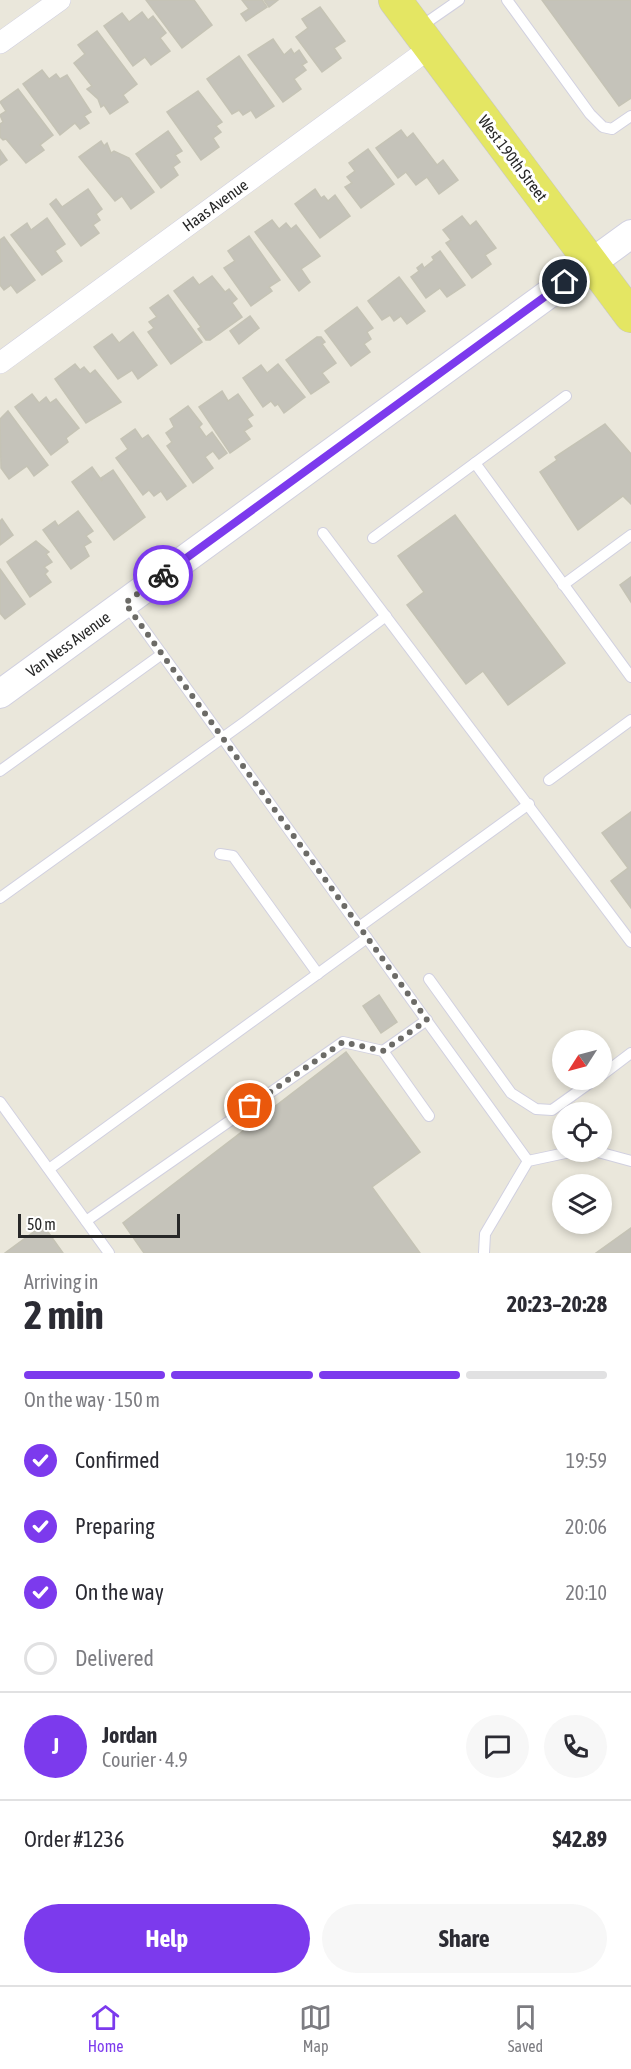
<!DOCTYPE html>
<meta charset="utf-8">
<style>
body{margin:0;font-family:"Asap Condensed",sans-serif;background:#f7f7f7;color:#2b2b33;height:100vh;display:flex;flex-direction:column;font-size:22px;white-space:nowrap}
*{box-sizing:border-box;margin:0}
p{font-size:20px;color:#7c7c81}
.icon{flex:none;width:33px;height:33px;fill:none;stroke:currentColor;stroke-width:2;stroke-linecap:round;stroke-linejoin:round}
.map{position:relative;height:1253px;overflow:hidden}
.details{display:flex;flex-direction:column;background:#fff;flex:1}
.details>*{flex:none}
.needle{width:39px;rotate:234deg}
.buttons{position:absolute;left:552px;top:1030px;display:grid;gap:12px}
.buttons a{display:grid;place-items:center;width:60px;height:60px;border-radius:50%;background:#fff;box-shadow:0 3px 9px #0003;font-size:30px}
.scale{position:absolute;left:18px;bottom:15px;width:162px;box-sizing:border-box;padding-left:6px;border:3px solid #282828;border-top:0;font-size:16px;line-height:21px;white-space:nowrap;color:#282828;-webkit-text-stroke:4px #fff;paint-order:stroke}
.pin{position:absolute;display:grid;place-items:center;width:51px;height:51px;color:#fff;margin:-26px;border:3px solid #fff;border-radius:50%;box-shadow:0 2px 6px #0007}
.courier{position:absolute;display:grid;place-items:center;width:60px;height:60px;margin:-30px;border:4px solid #7c3aed;border-radius:50%;background:#fff;color:#222;box-shadow:0 2px 8px #0007}
.head em{font-style:normal;font-weight:700}
.head div{display:flex;flex-direction:column-reverse}
.head{display:flex;align-items:center;justify-content:space-between;height:102px;padding:0 24px}
h1{font-size:39px;font-weight:700;line-height:45px}
.bar{display:grid;grid-template-columns:repeat(4,1fr);gap:9px 6px;align-content:center;height:72px;padding:0 24px}
.bar i{height:8px;border-radius:4px;background:#e1e1e2}
.bar .selected{background:#7c3aed}
.bar p{grid-column:span 4}
.line{display:flex;align-items:center;gap:15px;padding:0 24px;border-top:2px solid #e1e1e2}
.line div{flex:1}
.round{display:grid;place-items:center;flex:none;width:63px;height:63px;border-radius:32px;background:#f7f7f7}
ol{padding:0 24px;list-style:none}
li{display:flex;align-items:center;gap:18px;height:66px}
li p{margin-inline-start:auto}
li .icon{padding:6px;border-radius:50%;background:#7c3aed;color:#fff;stroke-width:4}
li:last-child{color:#7c7c81}
li i{width:33px;height:33px;border:3px solid #e1e1e2;border-radius:50%}
.cta{display:flex;gap:12px;margin-top:auto;padding:12px 24px}
.cta a{flex:1;height:69px;border-radius:36px;background:#7c3aed;color:#fff;font-size:24px;font-weight:700;line-height:69px;text-align:center}
.cta a+a{background:#f7f7f7;color:#2b2b33}
.tab-bar{display:flex;justify-content:space-around;align-items:center;height:84px;border-top:2px solid #e1e1e2;background:#fff;font-size:16px;color:#7c7c81}
.tab-bar a{display:grid;justify-items:center;gap:3px}
.tab-bar .selected{color:#7c3aed}
.map>svg:first-child{display:block}
.building{fill:#c5c3ba;stroke:#c5c3b5;stroke-width:1.5}
.lines{fill:none;stroke-linecap:round;stroke-linejoin:round}
.service-casing{stroke:#d1d0e0;stroke-width:12}
.minor-casing{stroke:#d1d0e0;stroke-width:22}
.secondary-casing{stroke:#d1d0e0;stroke-width:30}
.primary-casing{stroke:#c7c7c7;stroke-width:34}
.service{stroke:#fff;stroke-width:10}
.minor{stroke:#fff;stroke-width:21}
.secondary{stroke:#fff;stroke-width:28}
.primary{stroke:#e4e663;stroke-width:33}
.done{stroke:#6c6b67;stroke-width:6;stroke-dasharray:0 10.8}
.route{stroke:#7c3aed;stroke-width:8}
.labels{text-anchor:middle;dominant-baseline:central;stroke-width:6;stroke-linejoin:round;paint-order:stroke}
.street-label{font-size:16px;fill:#282828;stroke:#fff}
</style>
<div class="map">
<svg width="631" height="1253" viewBox="0 0 631 1253">
<rect width="100%" height="100%" fill="#eae7db"/>
<!-- building -->
<g class="building">
<polygon points="146,0 194,0 212,25 182,48"/>
<polygon points="242,0 262,0 267,7 246,21 241,14 249,9"/>
<polygon points="264,0 278,0 269,7"/>
<polygon points="542,0 631,0 631,98 619,106"/>
<polygon points="320,7 345,41 334,48 341,58 322,72 296,37 308,28 302,19"/>
<polygon points="142,12 148,20 153,16 166,33 160,38 170,51 151,65 145,57 133,66 104,26 122,13 129,22"/>
<polygon points="97,31 137,84 123,95 128,102 110,114 104,105 101,107 98,99 87,89 92,86 74,63 85,54 78,45"/>
<polygon points="273,39 284,55 291,49 294,54 299,50 307,62 302,65 306,70 294,79 301,89 283,102 248,55"/>
<polygon points="239,56 274,106 256,118 251,110 243,115 239,110 232,114 207,79"/>
<polygon points="42,70 49,79 56,74 60,79 67,75 91,112 84,116 89,123 80,129 75,123 60,135 23,84"/>
<polygon points="18,89 53,135 40,145 44,150 26,163 6,139 3,140 0,137 0,124 3,122 0,115 6,111 0,102"/>
<polygon points="198,91 222,122 216,126 221,132 213,138 219,147 201,160 167,112"/>
<polygon points="401,130 407,138 413,133 437,165 443,160 458,180 439,194 427,177 416,185 406,172 398,178 376,148"/>
<polygon points="168,131 182,151 175,155 180,162 173,167 178,175 161,188 136,154"/>
<polygon points="101,141 104,146 107,143 111,153 114,151 129,158 154,192 131,209 122,196 115,201 79,157"/>
<polygon points="368,149 394,184 361,208 345,187 352,183 347,177 355,171 349,163"/>
<polygon points="0,150 7,160 0,165"/>
<polygon points="88,189 102,209 96,214 100,220 93,225 99,233 81,246 50,204 56,199 62,207"/>
<polygon points="315,189 321,198 324,196 328,201 335,195 350,216 320,238 295,204"/>
<polygon points="462,216 470,226 476,221 496,248 485,255 491,264 472,278 446,243 451,240 443,230"/>
<polygon points="47,218 65,244 55,251 62,261 42,275 11,235 27,223 31,230"/>
<polygon points="272,220 279,229 286,223 291,229 296,225 320,256 301,269 310,282 299,291 255,232"/>
<polygon points="249,236 280,280 269,287 272,291 251,306 224,268 235,261 228,251"/>
<polygon points="4,237 35,280 17,293 11,285 4,290 0,285 0,240"/>
<polygon points="440,251 465,285 447,297 440,288 426,298 411,277 419,271 417,268 422,264 424,268 434,260 432,257"/>
<polygon points="212,276 225,292 229,289 237,299 232,303 242,317 210,340 206,340 198,329 201,327 174,291 193,277 199,285"/>
<polygon points="399,277 425,311 407,324 401,316 394,321 390,315 382,320 368,301"/>
<polygon points="168,295 202,342 171,364 148,332 154,328 149,322 157,317 150,308"/>
<polygon points="357,307 373,328 367,332 371,339 364,344 370,352 351,366 325,331"/>
<polygon points="250,316 259,328 239,344 230,331"/>
<polygon points="133,332 157,365 138,379 132,370 118,379 94,347 112,334 119,343"/>
<polygon points="317,337 321,337 325,342 322,344 336,363 322,373 329,382 311,394 286,360"/>
<polygon points="75,364 80,370 84,367 90,374 95,370 121,402 86,423 55,379"/>
<polygon points="278,364 305,397 284,413 278,404 275,406 271,401 263,407 243,378 261,365 267,373"/>
<polygon points="222,391 228,401 238,394 253,415 247,419 252,426 244,431 250,439 230,453 199,407"/>
<polygon points="32,394 39,403 46,397 50,403 56,399 79,428 66,438 68,442 51,455 15,407"/>
<polygon points="188,406 202,424 199,427 206,437 212,432 227,453 219,459 213,451 205,457 213,468 193,483 167,446 172,442 166,433 174,427 170,419"/>
<polygon points="8,411 48,465 34,476 27,466 9,479 1,468 0,419"/>
<polygon points="605,424 631,454 631,504 623,496 578,530 540,472 557,460 555,457"/>
<polygon points="135,429 142,439 148,435 186,486 167,500 161,491 154,496 149,490 143,495 116,458 128,449 121,439"/>
<polygon points="92,467 102,481 101,478 113,470 145,517 114,540 72,482"/>
<polygon points="78,511 93,531 86,536 91,542 84,546 89,556 71,569 43,530 55,521 58,526"/>
<polygon points="455,515 565,663 508,705 483,671 466,684 407,605 424,592 398,556"/>
<polygon points="2,519 13,535 0,545 0,521"/>
<polygon points="36,541 49,552 46,554 52,562 44,567 48,571 45,574 51,582 30,597 7,562"/>
<polygon points="0,569 25,604 5,619 0,613"/>
<polygon points="631,577 631,602 620,585"/>
<polygon points="631,812 631,908 611,881 628,868 602,833"/>
<polygon points="379,995 397,1022 381,1033 363,1006"/>
<polygon points="346,1052 420,1152 372,1187 420,1253 144,1253 123,1223"/>
<polygon points="43,1225 63,1253 5,1253"/>
<polygon points="631,1228 631,1253 596,1253"/>
</g>
<g class="lines">
<defs>
<g id="service">
<polyline points="507,0 590,114 603,127 612,129 631,116"/>
<polyline points="420,27 459,0"/>
<polyline points="475,463 566,396"/>
<polyline points="323,533 631,942"/>
<polyline points="373,538 475,463 631,677"/>
<polyline points="563,585 631,535"/>
<polyline points="125,603 528,1161"/>
<polyline points="0,771 162,654"/>
<polyline points="549,780 631,720"/>
<polyline points="220,854 233,856 318,974"/>
<polyline points="0,898 246,721 386,616"/>
<polyline points="359,927 529,804"/>
<polyline points="429,979 511,1093 536,1109 552,1110 594,1080"/>
<polyline points="427,1020 383,1051 429,1116"/>
<polyline points="602,1075 631,1053"/>
<polyline points="0,1102 109,1253"/>
<polyline points="598,1152 631,1161"/>
<polyline points="49,1169 367,938"/>
<polyline points="86,1221 343,1042 383,1051"/>
<polyline points="484,1253 485,1234 528,1161 570,1152"/>
</g>
<g id="minor">
<polyline points="0,43 60,0"/>
<polyline points="0,363 430,48"/>
</g>
<polyline id="secondary" points="0,694 631,234"/>
<polyline id="primary" points="395,0 631,316"/>
</defs>
<!-- service casing -->
<use href="#service" class="service-casing"/>
<!-- minor casing -->
<use href="#minor" class="minor-casing"/>
<!-- secondary casing -->
<use href="#secondary" class="secondary-casing"/>
<!-- primary casing -->
<use href="#primary" class="primary-casing"/>
<!-- service -->
<use href="#service" class="service"/>
<!-- minor -->
<use href="#minor" class="minor"/>
<!-- secondary -->
<use href="#secondary" class="secondary"/>
<!-- primary -->
<use href="#primary" class="primary"/>
</g>
<g class="lines">
<!-- done -->
<polyline class="done" points="163,575 125,603 427,1020 383,1051 343,1042 250,1106"/>
<!-- route -->
<polyline class="route" points="163,575 565,282"/>
</g>
<g class="labels">
<!-- street labels -->
<g class="street-label">
<text transform="translate(513 158) rotate(53)">West 190th Street</text>
<text transform="translate(215 205) rotate(-36)">Haas Avenue</text>
<text transform="translate(68 644) rotate(-36)">Van Ness Avenue</text>
</g>
</g>
</svg>
<div class="buttons">
<a><svg class="needle" viewBox="-14 -14 28 28"><path d="M0-13l5 13h-10z" fill="#e53935"/><path d="M0 13l5-13h-10z" fill="#7c7c81"/></svg></a>
<a><svg class="icon" aria-label="locate" viewBox="0 0 24 24"><circle cx="12" cy="12" r="6"/><path d="M12 2v4M12 18v4M2 12h4M18 12h4"/></svg></a>
<a><svg class="icon" aria-label="layers" viewBox="0 0 24 24"><path d="M12 4l9 5-9 5-9-5zM3 14l9 5 9-5"/></svg></a>
</div>
<div class="scale">50 m</div>
<div class="pin" style="left:250px;top:1106px;background:#ea580c"><svg class="icon" aria-label="bag" viewBox="0 0 24 24"><path d="M5 8h14l-1 12H6zM9 8a3 3 0 0 1 6 0"/></svg></div>
<div class="pin" style="left:565px;top:282px;background:#1f2937"><svg class="icon" aria-label="home" viewBox="0 0 24 24"><path d="M3 11l9-7 9 7M6 9v11h12V9"/></svg></div>
<div class="courier" style="left:163px;top:575px"><svg class="icon" aria-label="bike" viewBox="0 0 24 24"><circle cx="6" cy="16" r="4"/><circle cx="18" cy="16" r="4"/><path d="M6 16l4-8h5l3 8M10 8l3 8H6M13 5h3"/></svg></div>
</div>
<section class="details">
<div class="head"><div><h1>2 min</h1><p>Arriving in</p></div><em>20:23–20:28</em></div>
<div class="bar"><i class="selected"></i><i class="selected"></i><i class="selected"></i><i></i><p>On the way · 150 m</p></div>
<ol>
<li><svg class="icon" aria-label="check" viewBox="0 0 24 24"><path d="M5 12l5 5 9-10"/></svg>Confirmed<p>19:59</p></li>
<li><svg class="icon" aria-label="check" viewBox="0 0 24 24"><path d="M5 12l5 5 9-10"/></svg>Preparing<p>20:06</p></li>
<li><svg class="icon" aria-label="check" viewBox="0 0 24 24"><path d="M5 12l5 5 9-10"/></svg>On the way<p>20:10</p></li>
<li><i></i>Delivered</li>
</ol>
<div class="line" style="height:108px"><b class="round" style="background:#7c3aed;color:#fff">J</b><div><b>Jordan</b><p>Courier · 4.9</p></div><a class="round"><svg class="icon" aria-label="chat" viewBox="0 0 24 24"><path d="M4 5h16v11H9l-5 4z"/></svg></a><a class="round"><svg class="icon" aria-label="phone" viewBox="0 0 24 24"><path d="M5 4h4l2 5-3 2q2 4 5 5l2-3 5 2v4C11 20 4 13 5 4z"/></svg></a></div>
<div class="line" style="height:78px"><div>Order #1236</div><b>$42.89</b></div>
<div class="cta"><a>Help</a><a>Share</a></div>
</section>
<nav class="tab-bar">
<a class="selected"><svg class="icon" aria-label="home" viewBox="0 0 24 24"><path d="M3 11l9-7 9 7M6 9v11h12V9"/></svg>Home</a>
<a><svg class="icon" aria-label="map" viewBox="0 0 24 24"><path d="M3 6l6-2 6 2 6-2v14l-6 2-6-2-6 2zM9 4v14M15 6v14"/></svg>Map</a>
<a><svg class="icon" aria-label="saved" viewBox="0 0 24 24"><path d="M7 4h10v16l-5-4-5 4z"/></svg>Saved</a>
</nav>
